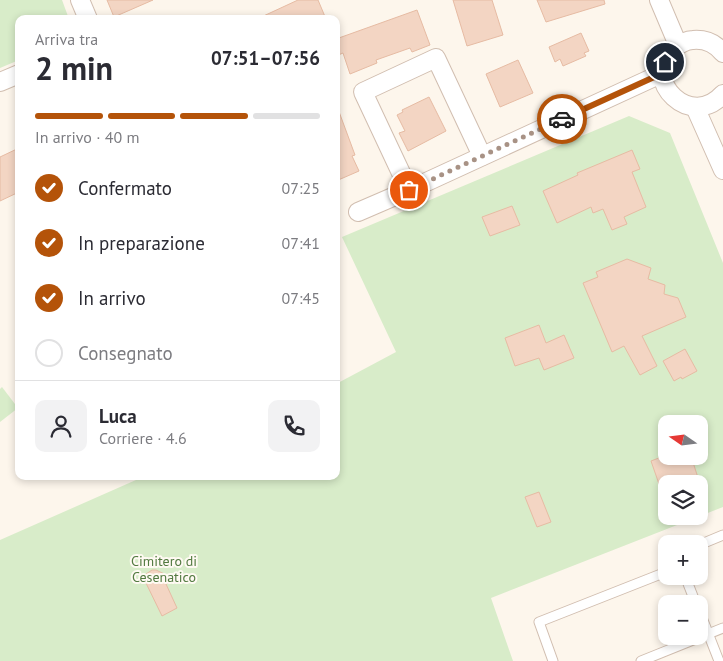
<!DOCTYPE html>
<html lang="it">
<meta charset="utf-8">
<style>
body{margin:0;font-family:"PT Sans",sans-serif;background:#f2f2f3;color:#2b2b33;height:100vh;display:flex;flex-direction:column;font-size:19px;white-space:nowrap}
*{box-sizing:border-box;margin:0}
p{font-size:16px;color:#7c7c81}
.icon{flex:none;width:28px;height:28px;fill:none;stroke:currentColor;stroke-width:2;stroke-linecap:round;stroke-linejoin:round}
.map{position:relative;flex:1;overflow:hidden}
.details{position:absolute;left:15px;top:15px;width:325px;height:465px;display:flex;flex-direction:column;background:#fff;border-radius:10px;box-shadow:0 2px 8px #0003}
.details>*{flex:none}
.needle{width:32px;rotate:284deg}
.fabs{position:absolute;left:658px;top:415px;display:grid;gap:10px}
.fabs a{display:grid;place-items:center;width:50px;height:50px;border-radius:10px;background:#fff;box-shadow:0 2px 8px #0003;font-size:25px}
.pin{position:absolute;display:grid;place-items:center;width:42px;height:42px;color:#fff;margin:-21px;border:2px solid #fff;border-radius:50%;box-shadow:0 1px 5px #0007}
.courier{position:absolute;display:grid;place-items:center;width:50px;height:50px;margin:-25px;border:4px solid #b45309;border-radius:50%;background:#fff;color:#222;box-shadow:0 1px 6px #0007}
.overview em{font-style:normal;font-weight:600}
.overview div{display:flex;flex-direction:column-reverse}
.overview{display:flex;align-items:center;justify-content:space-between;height:85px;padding:0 20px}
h1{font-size:32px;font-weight:600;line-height:38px}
.bar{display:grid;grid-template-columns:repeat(4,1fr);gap:8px 5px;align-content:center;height:60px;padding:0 20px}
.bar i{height:6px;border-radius:4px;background:#e1e1e2}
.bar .active{background:#b45309}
.bar p{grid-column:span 4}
.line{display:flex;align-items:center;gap:12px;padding:0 20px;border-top:1px solid #e1e1e2}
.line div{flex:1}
.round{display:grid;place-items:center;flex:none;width:52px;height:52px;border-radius:10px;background:#f2f2f3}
ol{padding:0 20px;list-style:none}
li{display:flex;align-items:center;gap:15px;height:55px}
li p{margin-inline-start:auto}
li .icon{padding:5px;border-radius:50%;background:#b45309;color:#fff;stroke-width:4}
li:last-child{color:#7c7c81}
li i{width:28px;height:28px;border:2px solid #e1e1e2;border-radius:50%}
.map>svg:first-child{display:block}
.green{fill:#d8ecc9;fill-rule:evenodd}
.building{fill:#f3d5c3;stroke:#e6bba3}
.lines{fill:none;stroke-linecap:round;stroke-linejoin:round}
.lane-casing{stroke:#d1beb0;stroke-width:11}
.street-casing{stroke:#d1beb0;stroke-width:20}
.lane{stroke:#fff;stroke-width:9}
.street{stroke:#fff;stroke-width:18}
.done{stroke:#a89285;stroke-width:5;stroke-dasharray:0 9}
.route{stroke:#b45309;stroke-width:6}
.labels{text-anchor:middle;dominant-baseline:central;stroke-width:4;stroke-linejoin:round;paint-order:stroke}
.park-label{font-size:14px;fill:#537a41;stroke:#fffaf3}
</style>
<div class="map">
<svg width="723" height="661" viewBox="0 0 723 661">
<rect width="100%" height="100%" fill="#fdf6ec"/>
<!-- green -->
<g class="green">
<polygon points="0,0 62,0 69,19 19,19 19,60 0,68"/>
<path d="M629,116l41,17 53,130v244l-232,91 22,63h-513v-121l145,-64h191v-92l60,-32 -54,-115zM666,424h33v32h-33zM666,484h33v32h-33z"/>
<polygon points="2,387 18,408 0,422 0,389"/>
</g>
<!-- building -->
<g class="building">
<polygon points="107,0 153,0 114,17"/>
<polygon points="298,0 318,0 326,19 257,19"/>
<polygon points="453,0 492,0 503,35 467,46"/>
<polygon points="537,0 604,0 605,4 546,22"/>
<polygon points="417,10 430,45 412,52 410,48 376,60 377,63 350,74 343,53 336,56 336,39"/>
<polygon points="581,33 589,51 584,53 586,56 563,66 560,59 555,62 549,47"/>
<polygon points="518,60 533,93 500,107 486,74"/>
<polygon points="429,97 446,131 408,151 399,133 405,131 397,115 403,112 402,110"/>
<polygon points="338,109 355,155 352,156 359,171 336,181 336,110"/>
<polygon points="19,148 19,192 0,201 0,157"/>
<polygon points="632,150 640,169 632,172 646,207 624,217 627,224 612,230 603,209 593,213 591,207 557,223 543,191 578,175 577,173"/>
<polygon points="512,206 520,225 490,236 482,217"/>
<polygon points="627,259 651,268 648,279 665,285 664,294 678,298 686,317 642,336 657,366 640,375 624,346 612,352 583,283 598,277 596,272"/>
<polygon points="539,325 546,343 564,335 574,358 544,370 539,358 515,366 505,338"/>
<polygon points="685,349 697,371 682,379 681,377 674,381 663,361"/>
<polygon points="664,456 691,456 700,484 659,484 651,461"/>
<polygon points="539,492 551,522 537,527 525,497"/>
<polygon points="152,570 156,570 175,579 166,584 177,608 162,616 145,581 146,574"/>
</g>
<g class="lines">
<defs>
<g id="lane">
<polyline points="699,545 723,535"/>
<polyline points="685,576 696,604"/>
<polyline points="699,610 719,661"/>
<polyline points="553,661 539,622 666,572"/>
<polyline points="641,661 723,628"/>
</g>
<g id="street">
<polyline points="80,0 88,19"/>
<polyline points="659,0 678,45"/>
<path d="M723,53c-8,-10 -18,-14 -30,-13 -8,0 -15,5 -21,10 -31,31 19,80 51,44"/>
<polyline points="0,82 19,74"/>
<polyline points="695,107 723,170"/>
<polyline points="409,190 363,92 436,58 482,156"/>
<polyline points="358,212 409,190 663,73"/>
</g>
</defs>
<!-- lane casing -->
<use href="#lane" class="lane-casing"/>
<!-- street casing -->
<use href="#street" class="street-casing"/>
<!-- lane -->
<use href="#lane" class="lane"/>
<!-- street -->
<use href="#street" class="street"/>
</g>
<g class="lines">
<!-- done -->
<polyline class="done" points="409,190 562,119"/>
<!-- route -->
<polyline class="route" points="562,119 663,73 665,62"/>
</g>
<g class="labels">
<!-- park labels -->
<g class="park-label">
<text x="164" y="561">Cimitero di<tspan x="164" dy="16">Cesenatico</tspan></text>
</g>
</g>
</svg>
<div class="fabs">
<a><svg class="needle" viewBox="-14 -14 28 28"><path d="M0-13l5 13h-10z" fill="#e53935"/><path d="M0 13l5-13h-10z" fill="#7c7c81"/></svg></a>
<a><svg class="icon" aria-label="layers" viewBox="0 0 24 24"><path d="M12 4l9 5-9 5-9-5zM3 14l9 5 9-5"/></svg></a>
<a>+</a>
<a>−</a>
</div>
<div class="pin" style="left:409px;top:190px;background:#ea580c"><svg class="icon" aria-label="bag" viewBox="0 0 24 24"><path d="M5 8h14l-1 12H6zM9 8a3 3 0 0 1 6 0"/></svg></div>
<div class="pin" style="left:665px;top:62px;background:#1f2937"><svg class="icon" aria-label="home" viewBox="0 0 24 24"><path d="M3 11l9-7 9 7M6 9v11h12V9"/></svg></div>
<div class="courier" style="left:562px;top:119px"><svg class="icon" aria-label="car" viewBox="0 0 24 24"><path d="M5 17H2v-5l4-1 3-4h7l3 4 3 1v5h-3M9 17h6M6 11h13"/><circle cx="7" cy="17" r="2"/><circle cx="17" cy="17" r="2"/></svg></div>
<section class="details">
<div class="overview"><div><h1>2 min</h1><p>Arriva tra</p></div><em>07:51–07:56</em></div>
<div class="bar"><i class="active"></i><i class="active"></i><i class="active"></i><i></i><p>In arrivo · 40 m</p></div>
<ol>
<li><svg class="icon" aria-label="check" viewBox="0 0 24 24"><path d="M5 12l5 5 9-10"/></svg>Confermato<p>07:25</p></li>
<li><svg class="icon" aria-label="check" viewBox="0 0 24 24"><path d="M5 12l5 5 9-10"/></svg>In preparazione<p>07:41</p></li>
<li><svg class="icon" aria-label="check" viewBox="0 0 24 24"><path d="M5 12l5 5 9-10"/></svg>In arrivo<p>07:45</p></li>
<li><i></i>Consegnato</li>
</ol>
<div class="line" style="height:90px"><a class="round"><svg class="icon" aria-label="person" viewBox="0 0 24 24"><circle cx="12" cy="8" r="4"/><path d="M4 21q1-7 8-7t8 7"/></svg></a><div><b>Luca</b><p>Corriere · 4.6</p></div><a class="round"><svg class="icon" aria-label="phone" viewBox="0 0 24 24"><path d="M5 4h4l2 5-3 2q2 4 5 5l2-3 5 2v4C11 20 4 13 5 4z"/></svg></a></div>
</section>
</div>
